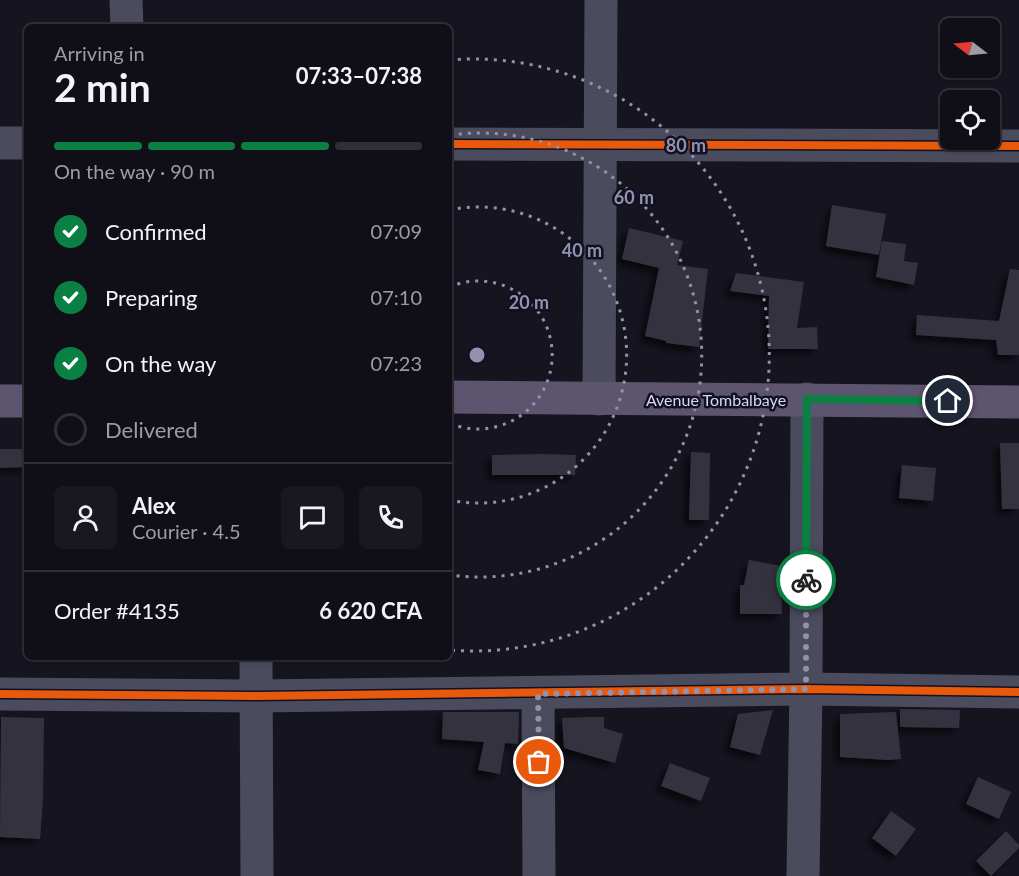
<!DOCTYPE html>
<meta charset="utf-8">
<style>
body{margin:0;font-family:Lato,sans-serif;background:#191820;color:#f1f3f6;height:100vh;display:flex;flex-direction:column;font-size:22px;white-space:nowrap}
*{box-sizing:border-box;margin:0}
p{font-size:20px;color:#9c9ca1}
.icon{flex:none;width:33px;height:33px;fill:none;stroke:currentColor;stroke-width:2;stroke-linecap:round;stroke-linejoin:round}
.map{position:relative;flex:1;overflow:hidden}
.details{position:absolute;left:24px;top:24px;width:428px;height:636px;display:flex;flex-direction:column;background:#100f17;border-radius:9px;box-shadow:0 2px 4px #0004,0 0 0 2px #302f36}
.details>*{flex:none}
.needle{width:39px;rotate:286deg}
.fabs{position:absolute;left:940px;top:18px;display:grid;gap:12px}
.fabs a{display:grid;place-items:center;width:60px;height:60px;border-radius:9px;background:#100f17;box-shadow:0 2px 4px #0004,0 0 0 2px #302f36;font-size:30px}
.pin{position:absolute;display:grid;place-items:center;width:51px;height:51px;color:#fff;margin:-26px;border:3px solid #fff;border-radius:50%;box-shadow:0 2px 6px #0007}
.courier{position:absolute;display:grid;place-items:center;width:60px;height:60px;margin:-30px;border:4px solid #0b8043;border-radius:50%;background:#fff;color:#222;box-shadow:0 2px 8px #0007}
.summary em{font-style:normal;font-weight:700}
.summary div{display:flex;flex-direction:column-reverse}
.summary{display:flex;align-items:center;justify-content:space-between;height:102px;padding:0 30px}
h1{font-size:39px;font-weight:700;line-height:45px}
.bar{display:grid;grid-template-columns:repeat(4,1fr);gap:9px 6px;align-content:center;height:72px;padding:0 30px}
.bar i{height:8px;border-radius:4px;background:#302f36}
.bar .on{background:#0b8043}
.bar p{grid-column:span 4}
.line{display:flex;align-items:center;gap:15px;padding:0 30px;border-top:2px solid #302f36}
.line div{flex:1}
.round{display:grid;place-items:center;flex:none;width:63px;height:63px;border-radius:9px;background:#191820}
ol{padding:0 30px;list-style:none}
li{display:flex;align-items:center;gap:18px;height:66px}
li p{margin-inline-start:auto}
li .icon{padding:6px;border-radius:50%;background:#0b8043;color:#fff;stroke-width:4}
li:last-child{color:#9c9ca1}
li i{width:33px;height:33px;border:3px solid #302f36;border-radius:50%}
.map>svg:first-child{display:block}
.building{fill:#343241;filter:url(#shadow)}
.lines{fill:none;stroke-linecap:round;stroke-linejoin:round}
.minor{stroke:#4b4b5e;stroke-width:33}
.major{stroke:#5d556f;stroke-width:33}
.cycleway-casing{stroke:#121023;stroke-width:11}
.cycleway{stroke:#e8590c;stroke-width:8}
.done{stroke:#9392ae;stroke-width:6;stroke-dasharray:0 10.8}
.route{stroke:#0b8043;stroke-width:8}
.ring{fill:none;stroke:#9392ae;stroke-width:3;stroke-dasharray:3 6}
.labels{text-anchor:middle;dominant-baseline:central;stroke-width:5;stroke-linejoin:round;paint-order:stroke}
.street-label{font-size:16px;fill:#d7d6fb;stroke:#121023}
.centre{fill:#9392ae;stroke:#121023;stroke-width:3}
.ring-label{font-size:18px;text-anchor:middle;font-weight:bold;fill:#9392ae;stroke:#121023;stroke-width:5;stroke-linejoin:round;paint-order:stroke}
</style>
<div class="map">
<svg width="1019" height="876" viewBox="0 0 1019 876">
<defs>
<filter id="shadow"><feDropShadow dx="-5.5" dy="5.5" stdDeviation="3" flood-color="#0009"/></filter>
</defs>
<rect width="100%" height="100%" fill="#16141f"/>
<!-- building -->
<g class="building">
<polygon points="832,205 886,214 879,255 826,246"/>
<polygon points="629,228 683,241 677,265 708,269 699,347 666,343 666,341 645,336 659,268 622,259"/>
<polygon points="882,241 906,244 904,261 918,263 914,285 876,277"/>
<polygon points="1010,269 1019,270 1019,355 998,355 996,340 916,335 917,315 999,321"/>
<polygon points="736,273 804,282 797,328 817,327 818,349 768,349 769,296 730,291"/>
<polygon points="1000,443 1019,443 1019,509 1002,509"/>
<polygon points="0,449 27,449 27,467 0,468"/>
<polygon points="691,452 710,453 709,520 689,520"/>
<polygon points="540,454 576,455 575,475 492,475 492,455"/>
<polygon points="902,465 936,468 933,501 899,498"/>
<polygon points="749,560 781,566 782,614 740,614 740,585 744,585"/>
<polygon points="900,709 960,710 959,728 900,727"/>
<polygon points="773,710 760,755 730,747 738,714"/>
<polygon points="443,712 519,712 518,744 505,743 500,774 478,770 484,742 442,739"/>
<polygon points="896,712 901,759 888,760 840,757 840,714"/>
<polygon points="1,717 44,718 43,800 40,839 0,837"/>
<polygon points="590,717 604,717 604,728 623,734 615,763 564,748 562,718"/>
<polygon points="670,763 710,778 701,801 661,786"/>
<polygon points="978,777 1011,792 999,819 966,804"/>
<polygon points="891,811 916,829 896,856 872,838"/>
<polygon points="1006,831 1019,845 1019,848 991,876 976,861"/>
</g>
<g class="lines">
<!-- minor -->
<g class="minor">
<polyline points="126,0 127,27"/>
<polyline points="0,143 27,143"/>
<polyline points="448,144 1019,146"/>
<polyline points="599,399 601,0"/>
<polyline points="256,657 257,876"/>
<polyline points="0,694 257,696 806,689 1019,692"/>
<polyline points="538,694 539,876"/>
<polyline points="803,876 806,689 807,399"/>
</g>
<!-- major -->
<g class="major">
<polyline points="448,397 1019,402"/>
<polyline points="0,401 27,401"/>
</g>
<defs>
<g id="cycleway">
<polyline points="448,144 1019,146"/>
<polyline points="0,694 257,696 806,689 1019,692"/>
</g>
</defs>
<!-- cycleway casing -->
<use href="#cycleway" class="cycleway-casing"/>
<!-- cycleway -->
<use href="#cycleway" class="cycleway"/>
</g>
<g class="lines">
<!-- done -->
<polyline class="done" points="539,762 538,694 806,689 806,580"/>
<!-- route -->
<polyline class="route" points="806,580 807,399 948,401"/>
</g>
<!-- distance rings -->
<g class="ring">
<path d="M449 287A74 74 0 1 1 449 423"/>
<path d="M449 210A148 148 0 1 1 449 500"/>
<path d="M450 135A222 222 0 1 1 450 575"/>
<path d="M449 60A296 296 0 1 1 449 650"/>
</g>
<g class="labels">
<!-- street labels -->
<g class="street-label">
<text x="716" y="399">Avenue Tombalbaye</text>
</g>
</g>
<circle cx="477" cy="355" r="9" class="centre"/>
<g class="ring-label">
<text x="686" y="152">80 m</text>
<text x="634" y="204">60 m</text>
<text x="582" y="257">40 m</text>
<text x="529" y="309">20 m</text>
</g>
</svg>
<div class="fabs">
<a><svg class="needle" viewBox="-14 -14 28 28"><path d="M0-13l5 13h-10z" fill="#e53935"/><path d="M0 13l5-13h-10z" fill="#9c9ca1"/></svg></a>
<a><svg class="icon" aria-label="locate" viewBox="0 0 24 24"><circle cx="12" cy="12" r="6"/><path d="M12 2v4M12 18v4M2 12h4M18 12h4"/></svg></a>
</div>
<div class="pin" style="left:539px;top:762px;background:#ea580c"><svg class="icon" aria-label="bag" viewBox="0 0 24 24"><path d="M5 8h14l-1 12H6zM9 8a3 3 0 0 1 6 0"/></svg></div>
<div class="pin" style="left:948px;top:401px;background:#1f2937"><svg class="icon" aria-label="home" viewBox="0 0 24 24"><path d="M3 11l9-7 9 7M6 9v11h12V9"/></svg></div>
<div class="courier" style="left:806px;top:580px"><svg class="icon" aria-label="bike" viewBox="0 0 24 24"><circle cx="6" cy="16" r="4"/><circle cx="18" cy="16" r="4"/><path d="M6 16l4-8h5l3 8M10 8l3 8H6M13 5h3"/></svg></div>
<section class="details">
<div class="summary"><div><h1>2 min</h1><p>Arriving in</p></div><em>07:33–07:38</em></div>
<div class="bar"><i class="on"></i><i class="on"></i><i class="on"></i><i></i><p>On the way · 90 m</p></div>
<ol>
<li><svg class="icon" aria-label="check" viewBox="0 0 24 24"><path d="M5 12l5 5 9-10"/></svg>Confirmed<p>07:09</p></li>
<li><svg class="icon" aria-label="check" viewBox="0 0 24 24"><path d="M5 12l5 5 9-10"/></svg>Preparing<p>07:10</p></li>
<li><svg class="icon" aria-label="check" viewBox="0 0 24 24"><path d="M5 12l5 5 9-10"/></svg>On the way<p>07:23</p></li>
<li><i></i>Delivered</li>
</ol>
<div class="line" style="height:108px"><a class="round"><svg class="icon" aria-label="person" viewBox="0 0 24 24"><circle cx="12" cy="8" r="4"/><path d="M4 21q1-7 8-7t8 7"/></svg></a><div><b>Alex</b><p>Courier · 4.5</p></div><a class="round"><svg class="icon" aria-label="chat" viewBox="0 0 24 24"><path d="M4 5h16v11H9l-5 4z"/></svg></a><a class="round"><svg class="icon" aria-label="phone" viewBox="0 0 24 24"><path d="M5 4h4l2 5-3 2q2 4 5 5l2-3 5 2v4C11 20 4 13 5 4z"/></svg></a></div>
<div class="line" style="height:78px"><div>Order #4135</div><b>6 620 CFA</b></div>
</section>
</div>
